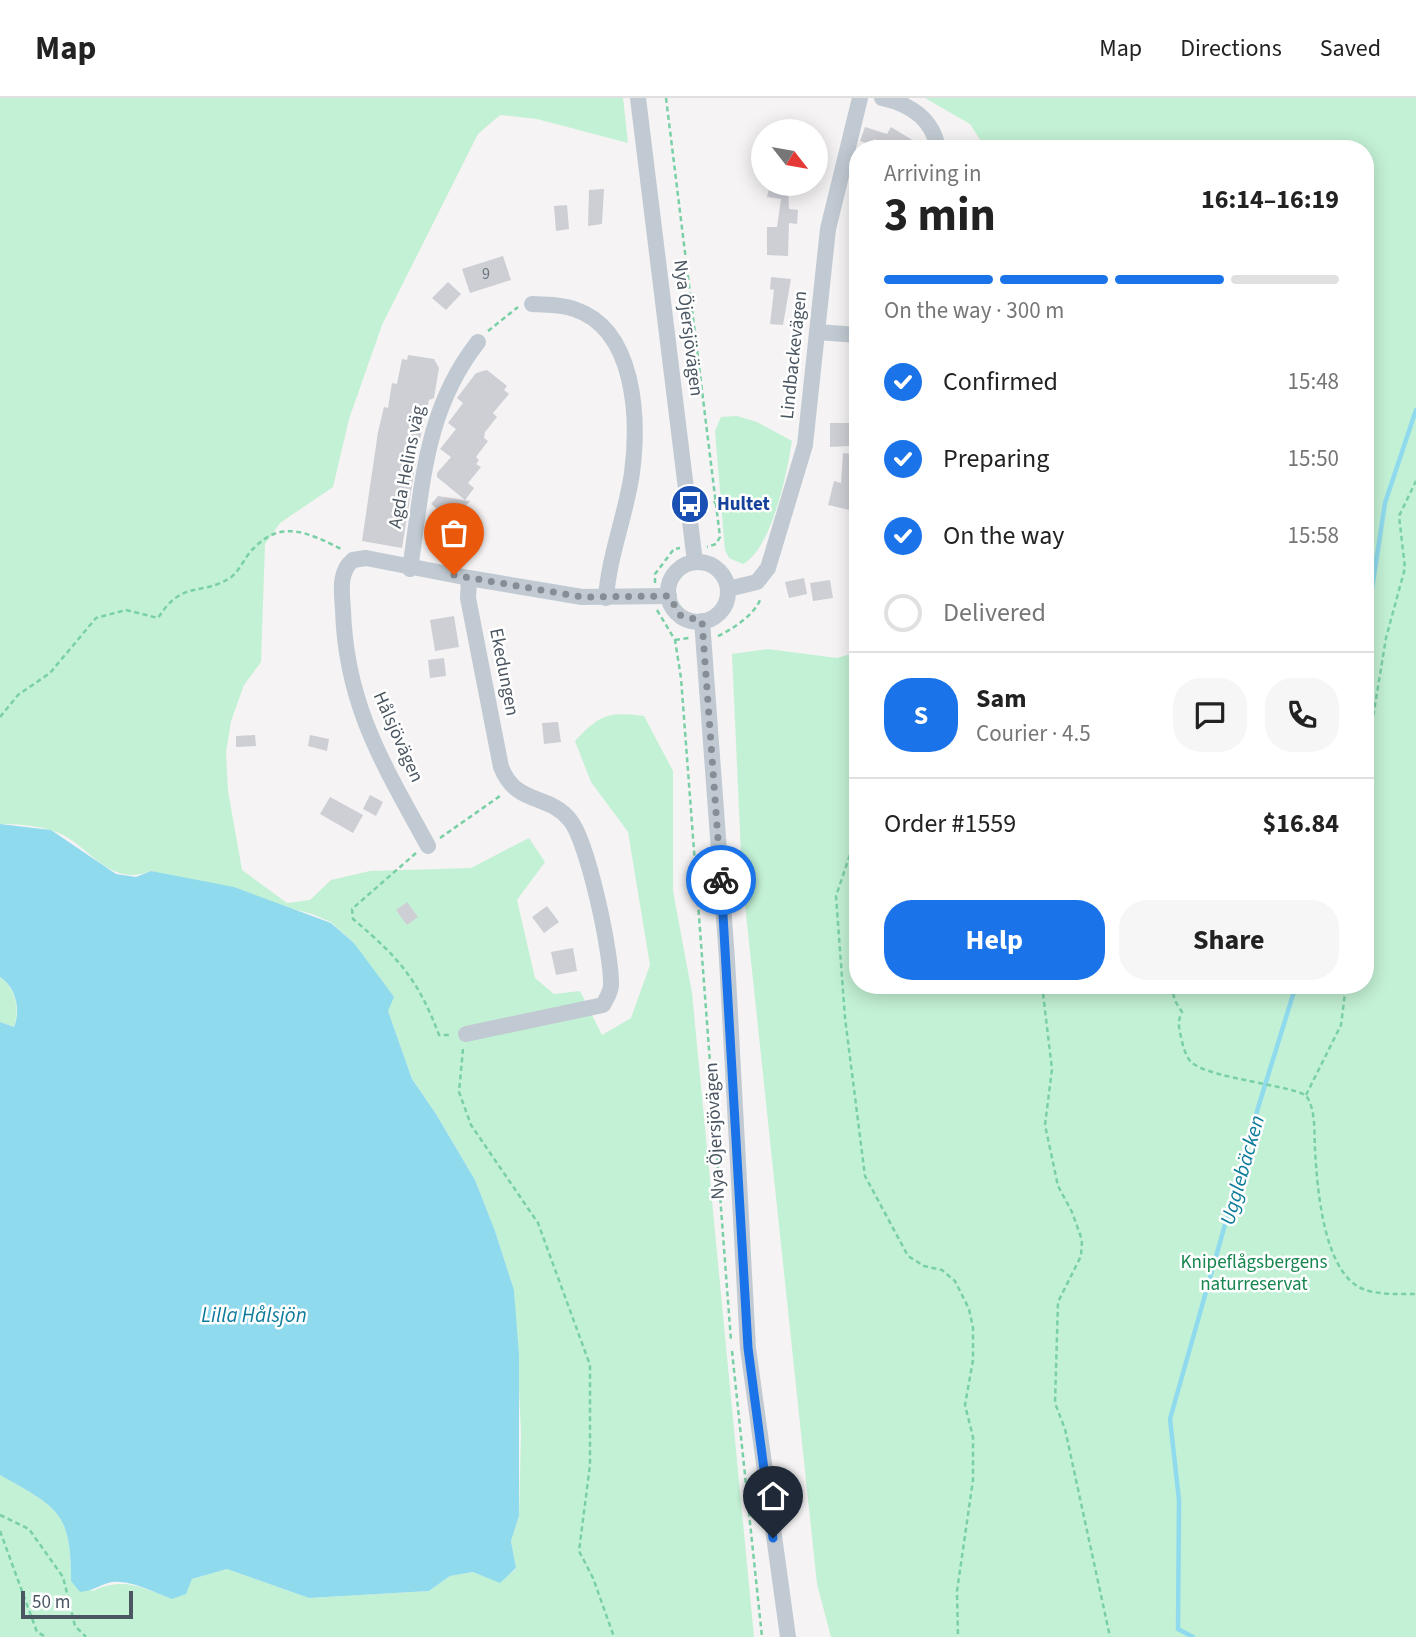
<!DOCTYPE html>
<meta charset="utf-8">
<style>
body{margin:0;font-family:"Source Sans 3",sans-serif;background:#f6f6f6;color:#222;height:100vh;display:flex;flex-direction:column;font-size:26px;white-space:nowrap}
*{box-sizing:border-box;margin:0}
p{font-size:23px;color:#767676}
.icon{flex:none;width:38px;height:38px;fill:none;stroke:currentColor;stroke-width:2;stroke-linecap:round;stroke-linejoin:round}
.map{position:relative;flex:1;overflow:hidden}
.details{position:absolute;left:849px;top:42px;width:525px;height:854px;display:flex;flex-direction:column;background:#fff;border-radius:28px;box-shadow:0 4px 18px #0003}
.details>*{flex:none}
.needle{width:46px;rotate:121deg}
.tools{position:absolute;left:751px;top:21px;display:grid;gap:14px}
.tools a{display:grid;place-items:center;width:77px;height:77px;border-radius:50%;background:#fff;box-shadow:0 4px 18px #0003;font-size:35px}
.scale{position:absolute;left:21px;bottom:18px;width:112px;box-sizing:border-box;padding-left:7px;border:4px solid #4a5661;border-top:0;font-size:19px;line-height:24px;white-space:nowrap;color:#4a5661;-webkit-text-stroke:5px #fff;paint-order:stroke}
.pin{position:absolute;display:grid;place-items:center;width:60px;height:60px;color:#fff;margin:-72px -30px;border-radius:50% 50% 50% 0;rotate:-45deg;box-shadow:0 0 7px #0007}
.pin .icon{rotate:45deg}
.courier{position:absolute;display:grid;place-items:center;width:70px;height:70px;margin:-35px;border:5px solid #1a73e8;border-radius:50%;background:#fff;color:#222;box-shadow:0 2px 9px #0007}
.summary em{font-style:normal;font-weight:700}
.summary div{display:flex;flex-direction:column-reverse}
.summary{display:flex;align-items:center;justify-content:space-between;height:119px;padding:0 35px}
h1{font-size:46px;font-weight:700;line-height:52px}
.bar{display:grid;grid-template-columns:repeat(4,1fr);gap:10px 7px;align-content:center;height:84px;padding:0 35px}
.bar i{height:9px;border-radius:5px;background:#e0e0e0}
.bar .selected{background:#1a73e8}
.bar p{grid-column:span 4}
.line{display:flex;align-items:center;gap:18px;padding:0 35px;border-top:2px solid #e0e0e0}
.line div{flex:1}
.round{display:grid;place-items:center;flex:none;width:74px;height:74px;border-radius:28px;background:#f6f6f6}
ol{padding:0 35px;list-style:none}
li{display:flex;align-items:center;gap:21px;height:77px}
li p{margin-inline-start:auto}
li .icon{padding:7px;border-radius:50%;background:#1a73e8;color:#fff;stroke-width:4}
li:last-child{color:#767676}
li i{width:38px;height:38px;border:4px solid #e0e0e0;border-radius:50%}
.button{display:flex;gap:14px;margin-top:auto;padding:14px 35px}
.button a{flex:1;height:80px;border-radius:28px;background:#1a73e8;color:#fff;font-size:28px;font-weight:700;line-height:80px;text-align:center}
.button a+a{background:#f6f6f6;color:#222}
header{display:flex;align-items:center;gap:42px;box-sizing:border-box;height:98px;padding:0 35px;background:#fff;border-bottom:2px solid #e0e0e0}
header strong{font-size:33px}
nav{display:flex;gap:38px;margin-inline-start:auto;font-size:24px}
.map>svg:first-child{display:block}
.green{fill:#c3f1d5}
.water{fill:#90daee}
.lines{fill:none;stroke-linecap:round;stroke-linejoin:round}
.stream{stroke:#90daee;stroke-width:4.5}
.building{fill:#cdcfd5}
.path{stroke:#7ad0a6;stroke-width:2.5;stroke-dasharray:5 3.5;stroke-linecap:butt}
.minor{stroke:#c1cad2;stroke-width:16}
.done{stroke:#868d94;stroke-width:7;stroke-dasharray:0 12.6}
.route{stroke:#1a73e8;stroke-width:9}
.labels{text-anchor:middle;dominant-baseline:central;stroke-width:5;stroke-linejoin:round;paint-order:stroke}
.number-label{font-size:16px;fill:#6b747e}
.street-label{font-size:19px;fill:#4a5661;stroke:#fff}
.transit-label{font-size:19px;font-weight:bold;fill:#164399;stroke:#fff;text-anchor:start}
.park-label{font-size:19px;fill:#17864f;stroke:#fff}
.water-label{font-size:21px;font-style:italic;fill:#0c7c9b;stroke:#fff}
</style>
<header>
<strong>Map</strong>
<nav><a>Map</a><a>Directions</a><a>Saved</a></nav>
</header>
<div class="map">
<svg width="1416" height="1539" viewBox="0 0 1416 1539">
<rect width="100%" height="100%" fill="#f5f3f3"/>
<!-- green -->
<g class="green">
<path d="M0,0h623l5,45 -91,-24 -37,-4 -22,19 -96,191 -33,94 -16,68 -53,36 -15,21 -4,118 -17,23 -13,36 -5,31 2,39 14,79 45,33 23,-3 21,-20 39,-9 101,-3 58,-30 16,24 -28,38 18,78 19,16 26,-3 22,44 29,-17 19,-53 -22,-133 -37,-50 -16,-41c24,-26 33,-30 69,-25l29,55v120l19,102 62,644h-754v-162c58,33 71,36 71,106l22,10c31,-15 49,-3 79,8l20,-20 35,-10 82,29 120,-7 21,-15 23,-4 27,10 16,-13 -5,-28 8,-25 2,-84 -7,-142 -19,-59 -20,-51 -39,-66 -24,-35 -39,-109 -19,-27 -23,-21 -19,-8 -161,-43c-46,18 -62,-31 -101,-41 -16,-5 -34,-6 -50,-6z"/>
<polygon points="925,0 1416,0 1416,1539 831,1539 817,1486 742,778 732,556 768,551 837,560 857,554 858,887 1365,887 1365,51 986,51 970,26"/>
<path d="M737,318l20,6 35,19c-5,32 -20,107 -49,123l-14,-6 -4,-8 -10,-119 6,-14z"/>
<path d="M0,879c16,11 20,33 14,50l-14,-5z"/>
</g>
<!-- water -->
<path class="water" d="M0,726l51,6 65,44 20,3 15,-6 83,16 97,36 23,20 40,54 -6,14 24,68 24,35 39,66 20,51 19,59 5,65v161l-8,25 5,27 -16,15 -27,-11 -23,4 -21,15 -120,7 -82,-29 -35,10 -6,15 -14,5c-17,-6 -40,-19 -60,-17 -11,2 -19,9 -32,10l-9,-11c0,-70 -13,-73 -71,-106v-453l14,5c7,-17 2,-40 -14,-50z"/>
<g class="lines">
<!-- stream -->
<g class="stream">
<polyline points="1365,537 1385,405 1416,312"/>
<polyline points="1193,1539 1178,1531 1179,1402 1170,1321 1258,1010 1296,887"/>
</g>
</g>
<!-- building -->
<g class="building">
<polygon points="865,29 887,36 891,29 927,51 892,51 874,41 872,47 860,43"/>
<polygon points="770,86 788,87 789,111 798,112 797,126 789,125 788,158 767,157 767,129 777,129 781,101 767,99"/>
<polygon points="604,91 602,126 588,128 589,92"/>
<polygon points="567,107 569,131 556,133 554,108"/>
<polygon points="503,158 511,182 470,195 462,171"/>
<polygon points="771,179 791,181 783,227 770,226 774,192 770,191"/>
<polygon points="448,184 461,196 446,212 432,200"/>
<polygon points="408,257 434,261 439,270 434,300 429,302 418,350 402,450 362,443 378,334 384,309 388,310 392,285 397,286 402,261 407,262"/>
<polygon points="487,272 507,288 504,292 509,296 493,315 497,319 485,334 484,340 488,343 476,359 479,362 476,366 481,369 468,385 474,390 465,402 437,379 437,375 451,359 440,351 456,331 448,325 463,305 457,300 476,275"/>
<polygon points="830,325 849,325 849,348 830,349"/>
<polygon points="843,355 858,357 858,414 828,407 834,383 841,385"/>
<polygon points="438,398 470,403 462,412 469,418 466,422 471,426 459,440 467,447 457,459 428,435 444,417 431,406"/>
<polygon points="804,480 807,496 789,500 785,484"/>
<polygon points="830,482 833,500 813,503 810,485"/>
<polygon points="454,518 459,549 435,553 430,522"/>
<polygon points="444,560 446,578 430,580 428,562"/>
<polygon points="558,624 561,644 544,646 542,625"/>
<polygon points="255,637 256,648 236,649 236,638"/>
<polygon points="310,637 329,641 327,653 308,648"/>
<polygon points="370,697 383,704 376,718 363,711"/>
<polygon points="330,699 363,717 353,735 320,716"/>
<polygon points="407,804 418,819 407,827 396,812"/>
<polygon points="547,808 559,824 544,835 532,819"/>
<polygon points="573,850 577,873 556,877 551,854"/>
</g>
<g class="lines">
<!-- path -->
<g class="path">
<polyline points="666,0 720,439 716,446 707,449"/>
<polyline points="488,233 518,209"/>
<polyline points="705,405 715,404"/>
<polyline points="655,485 655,476 674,451 680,450"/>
<polyline points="657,512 675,542 681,580 731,1243"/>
<path d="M718,538c15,-7 39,-23 43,-39"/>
<polyline points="675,542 689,540"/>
<path d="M0,619l18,-22 32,-22 46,-55 30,-8 32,8c25,-39 41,-21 72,-40 10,-7 15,-22 24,-30 28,-29 55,-15 87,1"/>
<polyline points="1365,668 1386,540 1405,470 1399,418 1416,383"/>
<polyline points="858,733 836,798 845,920 865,1078 908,1158 924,1168 942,1172 955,1183 969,1211 973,1230 973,1262 965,1307 973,1339 973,1382 957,1493 958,1539"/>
<polyline points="440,740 500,698"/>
<path d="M416,755l-64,56 1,10c45,38 65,60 86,116h12"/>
<polyline points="1042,887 1052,971 1045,1027 1058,1088 1072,1114 1082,1142 1081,1158 1058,1204 1055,1305 1065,1331 1110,1539"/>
<path d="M1171,887l4,16 7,11c-5,10 -3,15 -1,25 2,9 4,18 10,25 18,17 109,24 116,35 9,15 7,35 8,52 2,37 8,124 48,140 15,6 37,5 53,5"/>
<polyline points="463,951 459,994 471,1027 538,1125 590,1267 590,1367 579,1453 593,1480 614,1539"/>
<polyline points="1306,997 1341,927 1346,887"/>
<polyline points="732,1253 762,1539"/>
<polyline points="0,1417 29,1431 63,1479 75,1528 86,1539"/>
<polyline points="0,1433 37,1534 46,1539"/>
</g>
<!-- minor -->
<g class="minor">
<polyline points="638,0 695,464"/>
<path d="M882,0c28,6 51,21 56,51"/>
<path d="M532,206c14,1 29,0 42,5 62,20 65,110 58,164 -6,42 -23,82 -26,125"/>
<polyline points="817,234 858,237"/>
<circle cx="698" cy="494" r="30"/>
<path d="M410,471c13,-84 14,-158 68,-227"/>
<polyline points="728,491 757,484 768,470 805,347 828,131 860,0"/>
<polyline points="702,523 727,861 748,1250 788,1539"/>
<path d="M428,748c-44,-81 -82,-140 -85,-236 -1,-17 -5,-38 10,-50l13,-2 103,20"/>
<path d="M466,936l137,-29c3,-6 8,-13 8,-20 1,-30 -23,-143 -41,-165 -21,-27 -54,-14 -69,-53l-33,-169 1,-20 113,19 87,-1"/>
</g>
</g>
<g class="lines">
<!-- done -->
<polyline class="done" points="454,477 582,499 669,498 680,517 702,523 721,782"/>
<!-- route -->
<polyline class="route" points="721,782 748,1250 773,1440"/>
</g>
<!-- icons -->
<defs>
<symbol id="bus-disc" viewBox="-11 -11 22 22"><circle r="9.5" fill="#1a4fb4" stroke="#fff"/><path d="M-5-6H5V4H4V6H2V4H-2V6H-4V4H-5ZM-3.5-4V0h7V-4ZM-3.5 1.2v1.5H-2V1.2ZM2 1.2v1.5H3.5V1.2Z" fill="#fff"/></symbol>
</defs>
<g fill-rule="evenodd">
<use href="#bus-disc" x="668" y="384" width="44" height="44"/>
</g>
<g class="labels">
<!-- number labels -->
<g class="number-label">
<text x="486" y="176">9</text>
</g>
<!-- street labels -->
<g class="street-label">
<text transform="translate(688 230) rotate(83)">Nya Öjersjövägen</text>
<text transform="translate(794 257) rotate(-84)">Lindbackevägen</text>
<text transform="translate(407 369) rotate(-79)">Agda Helins väg</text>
<text transform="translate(504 574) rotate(79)">Ekedungen</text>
<text transform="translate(398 639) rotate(66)">Hålsjövägen</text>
<text transform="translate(715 1033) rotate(-93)">Nya Öjersjövägen</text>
</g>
<!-- transit labels -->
<g class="transit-label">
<text x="717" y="406">Hultet</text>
</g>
<!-- park labels -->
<g class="park-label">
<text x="1254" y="1164">Knipeflågsbergens<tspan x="1254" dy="22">naturreservat</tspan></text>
</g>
<!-- water labels -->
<g class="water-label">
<text transform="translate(1242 1072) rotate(-74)">Ugglebäcken</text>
<text x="254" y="1217">Lilla Hålsjön</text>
</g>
</g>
</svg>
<div class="tools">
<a><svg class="needle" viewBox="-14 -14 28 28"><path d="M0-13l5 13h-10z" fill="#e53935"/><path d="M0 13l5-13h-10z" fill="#767676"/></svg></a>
</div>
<div class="scale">50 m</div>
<div class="pin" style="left:454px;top:477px;background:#ea580c"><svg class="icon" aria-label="bag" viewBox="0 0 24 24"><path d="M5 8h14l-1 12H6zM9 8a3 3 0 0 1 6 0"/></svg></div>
<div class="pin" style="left:773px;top:1440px;background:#1f2937"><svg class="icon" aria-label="home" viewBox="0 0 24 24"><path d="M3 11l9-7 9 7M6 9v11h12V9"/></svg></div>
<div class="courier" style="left:721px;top:782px"><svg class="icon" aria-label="bike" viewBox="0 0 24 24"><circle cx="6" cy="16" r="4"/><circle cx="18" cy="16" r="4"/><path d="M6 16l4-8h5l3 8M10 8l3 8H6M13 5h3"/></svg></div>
<section class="details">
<div class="summary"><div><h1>3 min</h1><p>Arriving in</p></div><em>16:14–16:19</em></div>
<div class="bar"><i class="selected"></i><i class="selected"></i><i class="selected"></i><i></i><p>On the way · 300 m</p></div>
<ol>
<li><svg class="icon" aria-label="check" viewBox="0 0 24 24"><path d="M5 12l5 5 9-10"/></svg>Confirmed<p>15:48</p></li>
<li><svg class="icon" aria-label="check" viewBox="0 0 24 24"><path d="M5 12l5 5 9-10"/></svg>Preparing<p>15:50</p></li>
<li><svg class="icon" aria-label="check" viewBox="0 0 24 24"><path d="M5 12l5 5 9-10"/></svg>On the way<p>15:58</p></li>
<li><i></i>Delivered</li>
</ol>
<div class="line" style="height:126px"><b class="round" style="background:#1a73e8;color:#fff">S</b><div><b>Sam</b><p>Courier · 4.5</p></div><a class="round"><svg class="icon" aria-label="chat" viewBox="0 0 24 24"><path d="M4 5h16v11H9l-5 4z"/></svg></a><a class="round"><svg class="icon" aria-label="phone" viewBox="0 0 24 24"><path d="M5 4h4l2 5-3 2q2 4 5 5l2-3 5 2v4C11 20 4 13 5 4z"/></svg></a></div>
<div class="line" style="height:91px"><div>Order #1559</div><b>$16.84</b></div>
<div class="button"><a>Help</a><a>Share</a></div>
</section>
</div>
